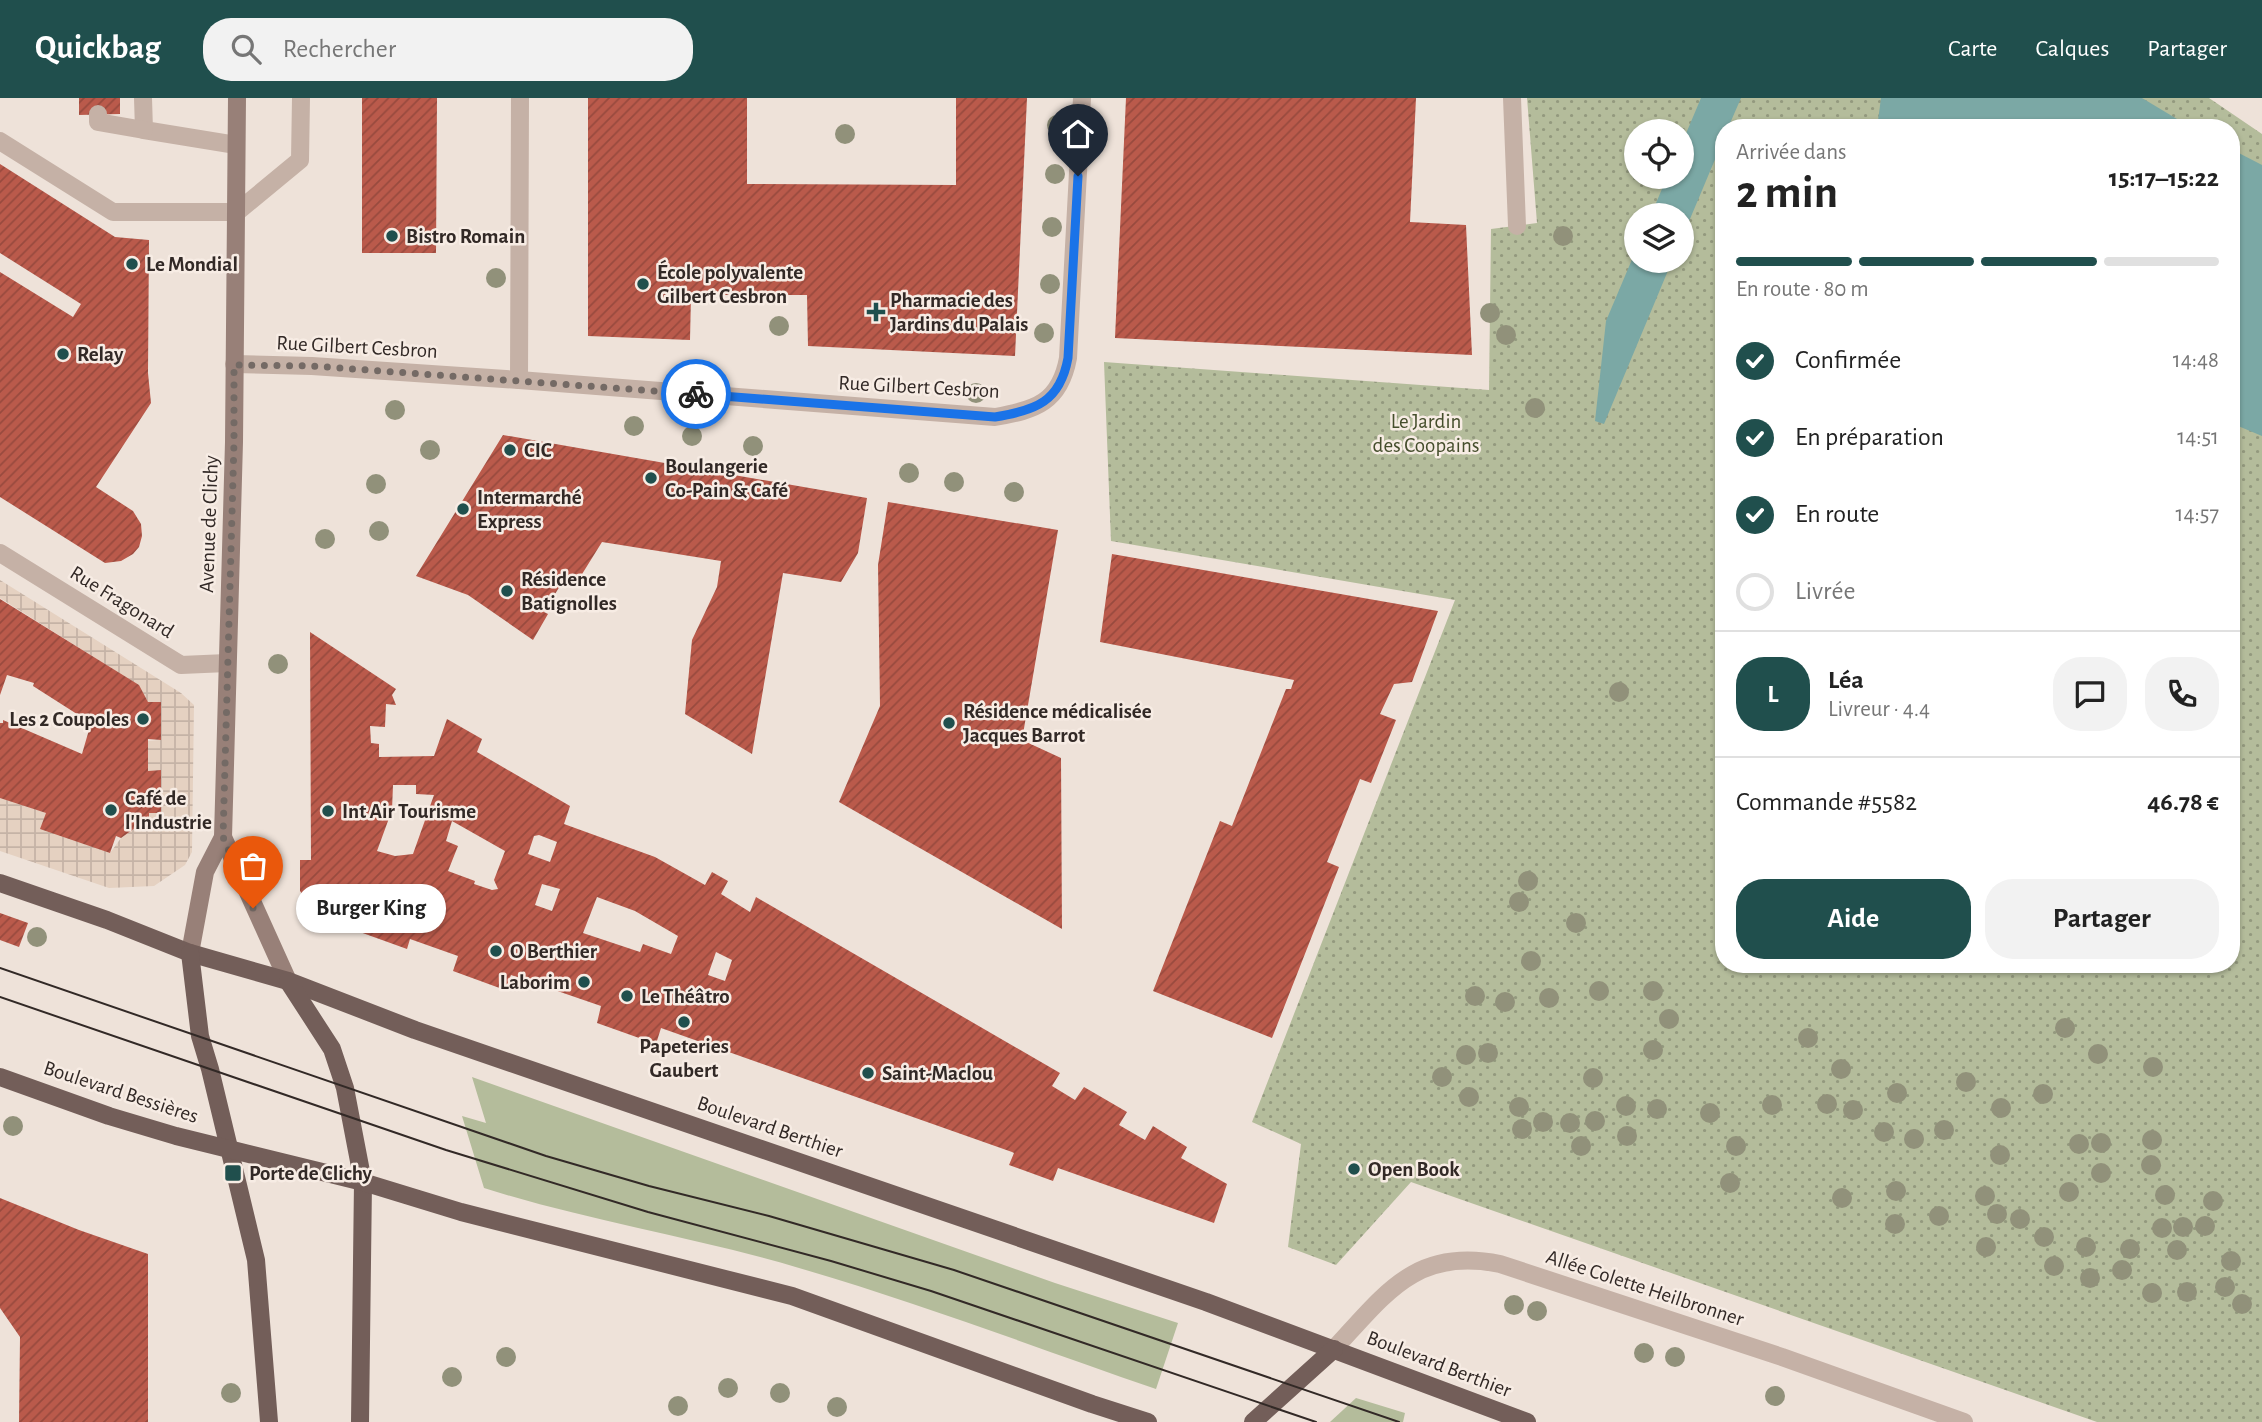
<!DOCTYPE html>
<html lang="fr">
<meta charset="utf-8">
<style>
body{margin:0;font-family:"Alegreya Sans",sans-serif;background:#f2f2f2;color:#222;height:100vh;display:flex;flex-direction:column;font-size:26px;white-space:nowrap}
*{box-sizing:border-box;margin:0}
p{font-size:23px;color:#767676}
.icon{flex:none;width:38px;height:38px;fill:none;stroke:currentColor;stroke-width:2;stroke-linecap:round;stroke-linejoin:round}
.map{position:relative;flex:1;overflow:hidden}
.side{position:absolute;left:1715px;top:21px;width:525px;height:854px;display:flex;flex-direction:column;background:#fff;border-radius:28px;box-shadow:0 2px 5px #0004}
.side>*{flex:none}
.fabs{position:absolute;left:1624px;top:21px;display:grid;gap:14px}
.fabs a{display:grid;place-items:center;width:70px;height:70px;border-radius:50%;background:#fff;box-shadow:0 2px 5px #0004;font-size:35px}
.pin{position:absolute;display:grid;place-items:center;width:60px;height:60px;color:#fff;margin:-72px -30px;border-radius:50% 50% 50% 0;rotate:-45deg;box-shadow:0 0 7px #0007}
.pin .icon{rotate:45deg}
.courier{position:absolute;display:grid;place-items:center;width:70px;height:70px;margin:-35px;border:5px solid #1a73e8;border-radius:50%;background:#fff;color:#222;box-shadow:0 2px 9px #0007}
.bubble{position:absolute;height:49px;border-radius:24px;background:#fff;box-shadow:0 2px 5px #0004;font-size:23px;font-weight:600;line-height:49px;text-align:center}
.headline em{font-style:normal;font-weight:600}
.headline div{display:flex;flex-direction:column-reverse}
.headline{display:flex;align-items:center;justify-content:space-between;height:119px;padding:0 21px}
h1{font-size:46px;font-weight:600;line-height:52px}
.bar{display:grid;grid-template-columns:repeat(4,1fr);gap:10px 7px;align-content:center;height:84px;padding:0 21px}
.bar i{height:9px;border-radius:5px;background:#e0e0e0}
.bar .current{background:#204f4d}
.bar p{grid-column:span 4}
.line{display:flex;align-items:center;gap:18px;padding:0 21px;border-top:2px solid #e0e0e0}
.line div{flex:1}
.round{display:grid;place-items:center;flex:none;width:74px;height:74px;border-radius:28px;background:#f2f2f2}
ol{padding:0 21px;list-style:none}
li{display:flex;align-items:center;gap:21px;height:77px}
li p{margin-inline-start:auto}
li .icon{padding:7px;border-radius:50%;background:#204f4d;color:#fff;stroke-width:4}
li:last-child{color:#767676}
li i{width:38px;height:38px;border:4px solid #e0e0e0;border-radius:50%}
.action{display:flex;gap:14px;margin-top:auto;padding:14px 21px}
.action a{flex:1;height:80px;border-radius:28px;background:#204f4d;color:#fff;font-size:28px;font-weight:600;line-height:80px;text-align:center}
.action a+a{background:#f2f2f2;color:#222}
header{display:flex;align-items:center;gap:42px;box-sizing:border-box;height:98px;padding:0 35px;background:#204f4d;color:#fff}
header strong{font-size:33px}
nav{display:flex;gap:38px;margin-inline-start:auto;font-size:24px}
.search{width:490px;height:63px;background:#f2f2f2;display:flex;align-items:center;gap:18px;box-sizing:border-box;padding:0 24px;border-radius:28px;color:#767676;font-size:26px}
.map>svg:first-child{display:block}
.grass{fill:#b4bc9b}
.park{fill:url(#park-dots);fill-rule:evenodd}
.plaza{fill:url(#plaza-grid)}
.water{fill:#7ba8a5}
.building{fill:url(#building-hatch);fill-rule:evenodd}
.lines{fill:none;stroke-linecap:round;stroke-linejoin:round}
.service{stroke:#c5b1a6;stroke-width:18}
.minor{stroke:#c5b1a6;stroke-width:18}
.secondary{stroke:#988078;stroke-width:18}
.primary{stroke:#735e59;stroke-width:18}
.tram{stroke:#322926;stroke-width:2}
.tree{fill:#91917a}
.done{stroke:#746a65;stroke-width:7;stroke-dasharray:0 12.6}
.route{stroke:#1a73e8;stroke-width:9}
.poi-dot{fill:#204f4d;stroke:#f7ece4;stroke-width:2.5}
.labels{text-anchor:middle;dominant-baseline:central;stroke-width:5;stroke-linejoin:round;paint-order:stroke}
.poi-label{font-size:21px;font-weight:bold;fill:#322926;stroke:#f7ece4;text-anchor:start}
.street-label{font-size:21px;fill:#322926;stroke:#f7ece4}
.park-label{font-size:21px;fill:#454e2c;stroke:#f7ece4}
</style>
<header>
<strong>Quickbag</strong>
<div class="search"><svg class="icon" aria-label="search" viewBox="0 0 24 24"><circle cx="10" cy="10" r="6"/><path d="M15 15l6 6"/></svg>Rechercher</div>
<nav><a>Carte</a><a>Calques</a><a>Partager</a></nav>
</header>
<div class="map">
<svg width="2262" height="1324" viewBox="0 0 2262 1324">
<defs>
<pattern id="park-dots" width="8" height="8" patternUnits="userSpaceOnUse" patternTransform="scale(1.75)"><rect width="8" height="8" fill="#b4bc9b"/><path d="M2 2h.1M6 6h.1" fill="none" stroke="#93997e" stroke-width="1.8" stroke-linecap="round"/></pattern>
<pattern id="plaza-grid" width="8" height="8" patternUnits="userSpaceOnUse" patternTransform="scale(1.75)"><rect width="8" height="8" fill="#e5d1c1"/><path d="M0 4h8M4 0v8" fill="none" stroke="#c5b3a6"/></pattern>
<pattern id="building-hatch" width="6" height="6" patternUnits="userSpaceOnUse" patternTransform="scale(1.75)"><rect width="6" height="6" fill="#ba5a4b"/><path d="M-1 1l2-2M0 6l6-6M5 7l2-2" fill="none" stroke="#984a3e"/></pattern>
</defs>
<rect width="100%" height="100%" fill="#eee2d9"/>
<!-- grass -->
<g class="grass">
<path d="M472,979l583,206 123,40 -22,66c-119,-41 -237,-86 -357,-121 -104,-31 -211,-47 -315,-80l-22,-72 24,7z"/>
<polygon points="1356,1300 1405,1315 1403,1324 1330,1324"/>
</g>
<!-- park -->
<path class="park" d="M1527,0h682l53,36v1288h-165l-686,-240 -75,83 -48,-18 13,-103 -49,-22 203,-522 -344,-59 -7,-179 385,28 2,-161 46,-6zM1724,30h507v836h-507zM1636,33h46v46h-46zM1636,117h46v46h-46z"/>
<!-- plaza -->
<polygon class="plaza" points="0,482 181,595 194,607 192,754 185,767 154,788 109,790 0,753 0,699 46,715 110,755 121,740 149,720 149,715 161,715 161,672 148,673 148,643 160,642 148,604 138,587 0,500"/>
<!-- water -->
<g class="water">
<polygon points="1701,0 1741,0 1728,30 1724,30 1724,40 1682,140 1682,117 1651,117 1667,79 1682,79 1682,45"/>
<polygon points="1881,0 2142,0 2192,30 1877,30"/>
<polygon points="2231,51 2262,67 2262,338 2231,325"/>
<polygon points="1636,152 1636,163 1672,163 1604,326 1595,323 1606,223"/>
</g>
<!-- building -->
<g class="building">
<polygon points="79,0 120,0 120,16 79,17"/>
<polygon points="362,0 437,0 436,155 362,155"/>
<polygon points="588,0 747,0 747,86 956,87 956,0 1027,0 1015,258 808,248 807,197 691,197 690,242 588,238"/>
<polygon points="1126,0 1416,0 1410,124 1466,127 1472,257 1115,240"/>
<polygon points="0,66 115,139 149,142 148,275 151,305 96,389 133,413 141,426 142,438 139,449 133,456 121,463 105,465 0,399 0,174 73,219 81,206 0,155"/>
<polygon points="503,337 867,400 858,455 841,484 783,475 752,656 685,616 692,542 717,489 721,463 602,444 574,489 563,483 544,514 548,516 533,542 468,497 416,478"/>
<polygon points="888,404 1058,432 1022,642 1061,660 1062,831 839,704 880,608 878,467"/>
<polygon points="1112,456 1438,513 1412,584 1394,586 1380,616 1396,622 1371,685 1360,681 1327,764 1339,769 1272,940 1153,893 1220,723 1232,728 1286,591 1291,591 1294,582 1100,544"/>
<polygon points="0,501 139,587 148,604 161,604 161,642 148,641 148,673 161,672 161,715 149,715 149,720 121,740 116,738 110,755 40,731 46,715 0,700 0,625 3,625 3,622 82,656 91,625 33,588 34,585 7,577 0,597"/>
<path d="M310,534l86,57 -4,6 4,10 -10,-1 -1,23 -15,-1 1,17 8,1v13l55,-1 13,-37 35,20 -5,13 93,54 -6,18 91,33 50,28 7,-13 16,9 -7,13 29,18 6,-15 304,176 -8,13 23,14 9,-13 43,25 -8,13 26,15 8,-14 34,21 -6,11 46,26 -13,39 -156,-55 -5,13 -44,-16 5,-12 -2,-1 -351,-124 -5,16 -59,-21 4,-17 -90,-31 -6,15 -52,-19 5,-15 -48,-17 -3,10 -86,-31 -21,-27v-31h11zM393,687h23v9l18,1 -21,59 -18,2 -18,-5 15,-41zM452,723l53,30 -11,29 4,9 -6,1 -18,-6 1,-3 -27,-10 10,-25 -12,-5zM539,737l18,7 -7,20 -22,-8 6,-18zM542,786l18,5 -8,22 -17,-6zM597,799l38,14 43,25 -7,18 -28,-10 -3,8 -57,-19zM716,854l16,8 -7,21 -17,-6z"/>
<polygon points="0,815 28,825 19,849 0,842"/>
<polygon points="0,1100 79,1132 148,1156 148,1324 19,1324 20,1239 0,1210"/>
</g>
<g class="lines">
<!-- service -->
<g class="service">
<polyline points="143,0 144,32 236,47"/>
<polyline points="1512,0 1517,128"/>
<polyline points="98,16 98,24 144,32"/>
<polyline points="0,43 113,114 237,114 300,62 301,0"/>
</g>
<!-- minor -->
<g class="minor">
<path d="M234,266l78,2 207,14 476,37c41,-7 65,-15 73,-59l14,-260"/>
<polyline points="519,282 520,0"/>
<polyline points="0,455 181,567 227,565"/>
<path d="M1334,1251c52,-56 82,-102 166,-85l282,93 182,65"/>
</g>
<!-- secondary -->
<g class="secondary">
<polyline points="237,0 234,344 223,739 288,883"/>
<polyline points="190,855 205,774 223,739"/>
</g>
<!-- primary -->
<g class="primary">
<polyline points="0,785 107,822 190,855 288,883 415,932 1206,1204 1527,1324"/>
<polyline points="190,855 200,938 210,971 256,1162 269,1324"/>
<polyline points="288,883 332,951 345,990 363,1084 360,1324"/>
<polyline points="0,979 109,1018 176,1038 363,1084 461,1114 792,1198 1092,1306 1148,1324"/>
<polyline points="1253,1324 1334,1251"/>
</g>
<!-- tram -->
<g class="tram">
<polyline points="0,870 546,1058 649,1088 769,1118 954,1172 1399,1324"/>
<polyline points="0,899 446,1052 648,1114 831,1163 931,1193 1316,1324"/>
</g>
</g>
<!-- trees -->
<g class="tree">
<circle cx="1057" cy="27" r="10"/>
<circle cx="845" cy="36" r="10"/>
<circle cx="1055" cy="76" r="10"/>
<circle cx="1052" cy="129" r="10"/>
<circle cx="1563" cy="138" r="10"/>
<circle cx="496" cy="180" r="10"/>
<circle cx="1050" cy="186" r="10"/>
<circle cx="1490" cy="215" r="10"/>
<circle cx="779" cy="228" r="10"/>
<circle cx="1044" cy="235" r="10"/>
<circle cx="1506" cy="237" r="10"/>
<circle cx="976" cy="295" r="10"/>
<circle cx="1535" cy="310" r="10"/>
<circle cx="395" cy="312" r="10"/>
<circle cx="634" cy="328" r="10"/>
<circle cx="692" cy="338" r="10"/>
<circle cx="753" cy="348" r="10"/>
<circle cx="430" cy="352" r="10"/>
<circle cx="909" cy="375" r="10"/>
<circle cx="954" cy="384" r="10"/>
<circle cx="376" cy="386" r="10"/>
<circle cx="1014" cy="394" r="10"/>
<circle cx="379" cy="433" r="10"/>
<circle cx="325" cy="441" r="10"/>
<circle cx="278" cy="566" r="10"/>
<circle cx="1619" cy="594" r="10"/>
<circle cx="1528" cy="783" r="10"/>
<circle cx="1519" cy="804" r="10"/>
<circle cx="1576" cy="825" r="10"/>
<circle cx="37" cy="839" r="10"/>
<circle cx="1531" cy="863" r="10"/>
<circle cx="1599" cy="893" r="10"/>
<circle cx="1653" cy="893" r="10"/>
<circle cx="1475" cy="898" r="10"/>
<circle cx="1549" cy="900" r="10"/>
<circle cx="1505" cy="904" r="10"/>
<circle cx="1669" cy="921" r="10"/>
<circle cx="2065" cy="930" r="10"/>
<circle cx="1808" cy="940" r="10"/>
<circle cx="1653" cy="952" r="10"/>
<circle cx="1488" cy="955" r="10"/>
<circle cx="2098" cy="956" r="10"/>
<circle cx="1466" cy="957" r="10"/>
<circle cx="2153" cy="969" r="10"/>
<circle cx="1841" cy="971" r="10"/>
<circle cx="1442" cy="979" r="10"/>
<circle cx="1593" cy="980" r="10"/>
<circle cx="1966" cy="984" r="10"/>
<circle cx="1897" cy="995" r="10"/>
<circle cx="2043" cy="996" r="10"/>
<circle cx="1469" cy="999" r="10"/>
<circle cx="1827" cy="1006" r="10"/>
<circle cx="1772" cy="1007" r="10"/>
<circle cx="1626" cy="1008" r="10"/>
<circle cx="1519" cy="1009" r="10"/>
<circle cx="2001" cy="1010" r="10"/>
<circle cx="1657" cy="1011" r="10"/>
<circle cx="1853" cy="1012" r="10"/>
<circle cx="1710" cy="1015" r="10"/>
<circle cx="1595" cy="1023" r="10"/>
<circle cx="1543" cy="1024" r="10"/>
<circle cx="1570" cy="1025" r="10"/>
<circle cx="13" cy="1028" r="10"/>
<circle cx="1522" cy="1031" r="10"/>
<circle cx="1944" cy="1032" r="10"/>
<circle cx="1884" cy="1034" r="10"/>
<circle cx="1627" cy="1038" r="10"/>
<circle cx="1914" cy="1041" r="10"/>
<circle cx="2152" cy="1042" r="10"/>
<circle cx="2101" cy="1045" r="10"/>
<circle cx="2079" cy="1046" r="10"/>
<circle cx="1581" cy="1048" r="10"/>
<circle cx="1736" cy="1048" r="10"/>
<circle cx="2000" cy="1057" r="10"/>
<circle cx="2151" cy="1067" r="10"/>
<circle cx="2101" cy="1075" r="10"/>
<circle cx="1730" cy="1085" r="10"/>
<circle cx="1896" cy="1093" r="10"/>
<circle cx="2069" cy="1094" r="10"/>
<circle cx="2165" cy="1097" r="10"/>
<circle cx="1985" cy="1098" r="10"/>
<circle cx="1842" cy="1100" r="10"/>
<circle cx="2213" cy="1103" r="10"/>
<circle cx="1997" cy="1116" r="10"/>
<circle cx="1939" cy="1118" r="10"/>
<circle cx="2020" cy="1121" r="10"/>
<circle cx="1895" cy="1126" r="10"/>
<circle cx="2205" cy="1128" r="10"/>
<circle cx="2183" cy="1129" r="10"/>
<circle cx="2162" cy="1130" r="10"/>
<circle cx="2044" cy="1139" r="10"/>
<circle cx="1986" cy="1149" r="10"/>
<circle cx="2086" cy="1149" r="10"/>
<circle cx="2130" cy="1151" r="10"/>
<circle cx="2177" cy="1152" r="10"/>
<circle cx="2231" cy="1163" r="10"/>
<circle cx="2054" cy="1168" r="10"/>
<circle cx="2122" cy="1172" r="10"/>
<circle cx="2090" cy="1180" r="10"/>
<circle cx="2225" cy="1189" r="10"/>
<circle cx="2187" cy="1194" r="10"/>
<circle cx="2152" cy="1195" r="10"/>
<circle cx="2242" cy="1206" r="10"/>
<circle cx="1514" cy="1207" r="10"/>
<circle cx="1537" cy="1213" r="10"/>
<circle cx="1644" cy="1255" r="10"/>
<circle cx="506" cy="1259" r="10"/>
<circle cx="1675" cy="1259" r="10"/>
<circle cx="452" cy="1279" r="10"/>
<circle cx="728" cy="1290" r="10"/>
<circle cx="231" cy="1295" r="10"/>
<circle cx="780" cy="1295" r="10"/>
<circle cx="1775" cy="1298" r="10"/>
<circle cx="678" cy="1308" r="10"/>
<circle cx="837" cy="1309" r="10"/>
</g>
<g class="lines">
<!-- done -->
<polyline class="done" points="253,810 223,739 234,344 234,267 312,268 696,296"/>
<!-- route -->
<path class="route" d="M696,296l299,23c41,-7 65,-15 73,-59l10,-182"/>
</g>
<!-- markers -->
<g class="poi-dot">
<circle cx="392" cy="138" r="7"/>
<circle cx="132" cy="166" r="7"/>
<circle cx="643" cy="186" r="7"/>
<path d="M872.5 203.5h7v7h7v7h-7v7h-7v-7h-7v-7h7z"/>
<circle cx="63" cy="256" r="7"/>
<circle cx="510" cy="352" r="7"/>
<circle cx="651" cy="380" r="7"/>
<circle cx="463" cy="411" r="7"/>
<circle cx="507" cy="493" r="7"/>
<circle cx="143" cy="621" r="7"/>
<circle cx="949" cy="625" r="7"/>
<circle cx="111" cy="712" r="7"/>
<circle cx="328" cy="713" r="7"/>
<circle cx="496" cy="853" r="7"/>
<circle cx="584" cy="884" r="7"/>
<circle cx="627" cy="898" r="7"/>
<circle cx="684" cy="924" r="7"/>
<circle cx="868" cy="975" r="7"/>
<circle cx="1354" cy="1071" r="7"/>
<rect x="224" y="1066" width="18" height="18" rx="3.5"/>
</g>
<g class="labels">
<!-- poi labels -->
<g class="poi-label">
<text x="406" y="138">Bistro Romain</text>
<text x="146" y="166">Le Mondial</text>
<text x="657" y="174">École polyvalente<tspan x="657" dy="24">Gilbert Cesbron</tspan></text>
<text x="890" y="202">Pharmacie des<tspan x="890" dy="24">Jardins du Palais</tspan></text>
<text x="77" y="256">Relay</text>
<text x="524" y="352">CIC</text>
<text x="665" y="368">Boulangerie<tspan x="665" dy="24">Co-Pain &amp; Café</tspan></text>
<text x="477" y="399">Intermarché<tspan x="477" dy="24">Express</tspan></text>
<text x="521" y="481">Résidence<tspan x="521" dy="24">Batignolles</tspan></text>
<text x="963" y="613">Résidence médicalisée<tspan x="963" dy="24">Jacques Barrot</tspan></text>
<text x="129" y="621" text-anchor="end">Les 2 Coupoles</text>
<text x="125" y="700">Café de<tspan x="125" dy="24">l'Industrie</tspan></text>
<text x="342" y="713">Int Air Tourisme</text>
<text x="510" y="853">O Berthier</text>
<text x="570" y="884" text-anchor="end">Laborim</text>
<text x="641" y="898">Le Théâtro</text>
<text x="684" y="948" text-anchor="middle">Papeteries<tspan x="684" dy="24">Gaubert</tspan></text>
<text x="882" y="975">Saint-Maclou</text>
<text x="1368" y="1071">Open Book</text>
<text x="249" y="1075">Porte de Clichy</text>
</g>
<!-- street labels -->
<g class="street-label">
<text transform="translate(357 249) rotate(3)">Rue Gilbert Cesbron</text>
<text transform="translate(919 289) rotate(3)">Rue Gilbert Cesbron</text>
<text transform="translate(209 426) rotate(-88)">Avenue de Clichy</text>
<text transform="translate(122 504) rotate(32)">Rue Fragonard</text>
<text transform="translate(121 994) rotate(18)">Boulevard Bessières</text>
<text transform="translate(770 1029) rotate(19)">Boulevard Berthier</text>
<text transform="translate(1645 1190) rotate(18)">Allée Colette Heilbronner</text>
<text transform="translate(1439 1266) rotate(21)">Boulevard Berthier</text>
</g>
<!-- park labels -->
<g class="park-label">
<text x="1426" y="323">Le Jardin<tspan x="1426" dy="24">des Coopains</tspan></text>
</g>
</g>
</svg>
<div class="fabs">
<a><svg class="icon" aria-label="locate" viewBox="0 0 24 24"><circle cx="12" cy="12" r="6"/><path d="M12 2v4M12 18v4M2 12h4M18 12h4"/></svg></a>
<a><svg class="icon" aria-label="layers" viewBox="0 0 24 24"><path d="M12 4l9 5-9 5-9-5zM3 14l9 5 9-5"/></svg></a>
</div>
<div class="pin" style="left:253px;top:810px;background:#ea580c"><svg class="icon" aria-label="bag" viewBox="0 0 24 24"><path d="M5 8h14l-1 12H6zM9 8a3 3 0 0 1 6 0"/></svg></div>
<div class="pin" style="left:1078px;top:78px;background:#1f2937"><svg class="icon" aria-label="home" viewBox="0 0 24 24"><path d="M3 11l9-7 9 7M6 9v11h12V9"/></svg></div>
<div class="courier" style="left:696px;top:296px"><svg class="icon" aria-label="bike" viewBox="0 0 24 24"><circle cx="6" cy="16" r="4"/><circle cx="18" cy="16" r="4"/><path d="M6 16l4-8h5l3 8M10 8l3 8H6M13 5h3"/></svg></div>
<div class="bubble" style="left:296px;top:786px;width:150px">Burger King</div>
<section class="side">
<div class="headline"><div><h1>2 min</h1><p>Arrivée dans</p></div><em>15:17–15:22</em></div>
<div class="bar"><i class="current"></i><i class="current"></i><i class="current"></i><i></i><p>En route · 80 m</p></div>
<ol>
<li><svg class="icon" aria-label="check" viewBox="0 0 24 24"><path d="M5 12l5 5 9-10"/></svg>Confirmée<p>14:48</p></li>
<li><svg class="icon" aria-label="check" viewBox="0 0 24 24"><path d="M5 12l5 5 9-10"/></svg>En préparation<p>14:51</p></li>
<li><svg class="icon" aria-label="check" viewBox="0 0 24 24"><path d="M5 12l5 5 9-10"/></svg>En route<p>14:57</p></li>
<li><i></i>Livrée</li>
</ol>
<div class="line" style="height:126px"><b class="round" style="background:#204f4d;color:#fff">L</b><div><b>Léa</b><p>Livreur · 4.4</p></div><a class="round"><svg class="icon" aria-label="chat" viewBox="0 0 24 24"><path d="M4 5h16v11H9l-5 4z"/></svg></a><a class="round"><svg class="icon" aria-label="phone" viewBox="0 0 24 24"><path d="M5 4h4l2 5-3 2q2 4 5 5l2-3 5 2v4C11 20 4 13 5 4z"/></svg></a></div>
<div class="line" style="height:91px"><div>Commande #5582</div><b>46.78 €</b></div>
<div class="action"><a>Aide</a><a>Partager</a></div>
</section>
</div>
